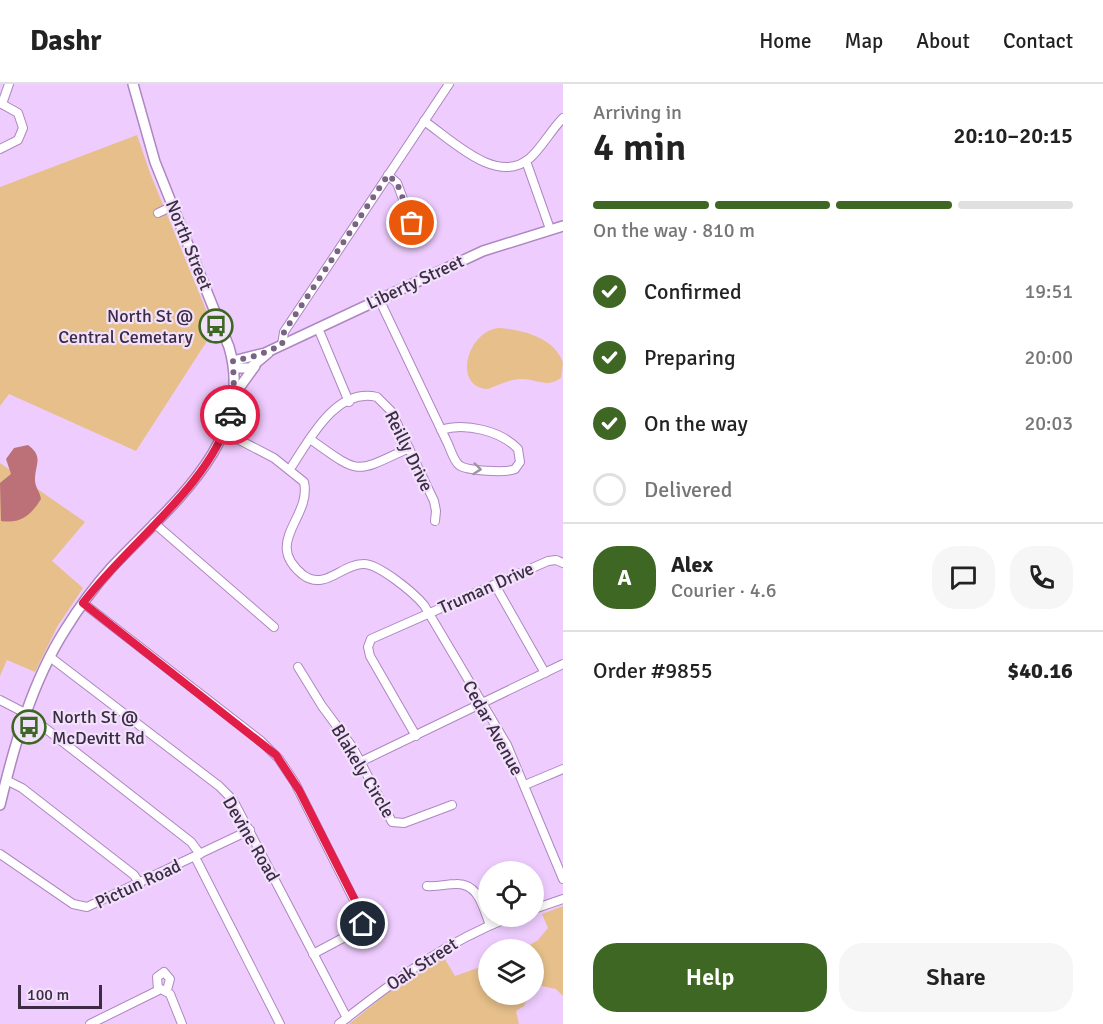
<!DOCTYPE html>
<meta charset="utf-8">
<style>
body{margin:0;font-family:Signika,sans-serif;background:#f6f6f6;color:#222;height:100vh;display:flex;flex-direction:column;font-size:22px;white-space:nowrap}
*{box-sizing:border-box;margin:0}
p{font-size:20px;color:#767676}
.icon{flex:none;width:33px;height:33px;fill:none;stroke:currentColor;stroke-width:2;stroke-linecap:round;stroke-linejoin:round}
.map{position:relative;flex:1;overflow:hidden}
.sheet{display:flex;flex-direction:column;background:#fff;width:540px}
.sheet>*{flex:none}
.controls{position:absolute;left:478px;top:777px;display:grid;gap:12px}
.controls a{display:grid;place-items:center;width:66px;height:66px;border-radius:50%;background:#fff;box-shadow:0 3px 9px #0003;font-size:30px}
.scale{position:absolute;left:18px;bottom:15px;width:84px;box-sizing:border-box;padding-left:6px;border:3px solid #3b2b43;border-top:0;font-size:16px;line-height:21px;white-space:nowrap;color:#3b2b43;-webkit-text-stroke:4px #f2e1fa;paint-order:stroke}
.pin{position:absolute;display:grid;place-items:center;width:51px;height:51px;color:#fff;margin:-26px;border:3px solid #fff;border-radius:50%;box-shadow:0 2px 6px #0007}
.courier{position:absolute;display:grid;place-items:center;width:60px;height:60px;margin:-30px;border:4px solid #e11d48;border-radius:50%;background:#fff;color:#222;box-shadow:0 2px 8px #0007}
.headline em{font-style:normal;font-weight:600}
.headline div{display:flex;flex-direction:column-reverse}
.headline{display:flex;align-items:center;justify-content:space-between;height:102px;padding:0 30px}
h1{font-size:39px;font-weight:600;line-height:45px}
.bar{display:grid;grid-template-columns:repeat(4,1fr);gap:9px 6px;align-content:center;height:72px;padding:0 30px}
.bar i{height:8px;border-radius:4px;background:#e0e0e0}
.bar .on{background:#3e6723}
.bar p{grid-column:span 4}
.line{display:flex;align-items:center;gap:15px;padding:0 30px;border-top:2px solid #e0e0e0}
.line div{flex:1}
.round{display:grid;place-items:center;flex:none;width:63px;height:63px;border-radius:24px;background:#f6f6f6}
ol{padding:0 30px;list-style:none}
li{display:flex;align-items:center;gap:18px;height:66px}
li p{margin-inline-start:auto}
li .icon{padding:6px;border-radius:50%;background:#3e6723;color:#fff;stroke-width:4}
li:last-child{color:#767676}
li i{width:33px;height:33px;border:3px solid #e0e0e0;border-radius:50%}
.cta{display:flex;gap:12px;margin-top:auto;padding:12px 30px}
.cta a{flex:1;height:69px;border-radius:24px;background:#3e6723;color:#fff;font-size:24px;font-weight:600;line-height:69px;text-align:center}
.cta a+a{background:#f6f6f6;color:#222}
header{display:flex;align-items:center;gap:36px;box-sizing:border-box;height:84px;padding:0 30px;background:#fff;border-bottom:2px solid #e0e0e0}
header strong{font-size:28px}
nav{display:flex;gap:33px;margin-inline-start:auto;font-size:21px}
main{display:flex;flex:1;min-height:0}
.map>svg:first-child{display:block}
.green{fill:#e6bf8a}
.water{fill:#bb7177}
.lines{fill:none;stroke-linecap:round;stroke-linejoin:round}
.minor-casing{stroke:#ae86c0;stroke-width:10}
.major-casing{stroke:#ae86c0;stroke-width:12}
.minor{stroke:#fff;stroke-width:8}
.major{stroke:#fff;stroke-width:9}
.oneway{stroke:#9d95a1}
.done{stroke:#7a6484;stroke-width:6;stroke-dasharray:0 10.8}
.route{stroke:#e11d48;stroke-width:8}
.labels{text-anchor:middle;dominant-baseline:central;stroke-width:4.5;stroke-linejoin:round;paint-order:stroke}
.street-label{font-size:18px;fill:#3b2b43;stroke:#f2e1fa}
.poi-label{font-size:18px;fill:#3b2b43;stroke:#f2e1fa;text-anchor:end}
</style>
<header>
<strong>Dashr</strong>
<nav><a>Home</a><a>Map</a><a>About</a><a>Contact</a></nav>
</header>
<main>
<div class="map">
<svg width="563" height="940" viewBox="0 0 563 940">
<rect width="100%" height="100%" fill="#eecdfe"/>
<!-- green -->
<g class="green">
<polygon points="137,51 150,89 218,255 207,257 136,367 9,310 0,322 0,103"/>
<path d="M500,244c22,2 55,9 63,35l-2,15c-15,11 -25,0 -41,1 -12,1 -21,6 -32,10 -37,-2 -20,-60 12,-61z"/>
<polygon points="0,379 85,438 52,477 83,504 57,543 35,588 7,576 0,592"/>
<polygon points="563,822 563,912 556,905 537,901 534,904 534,866 523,865 538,856 548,844 542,830"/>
<polygon points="443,872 455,892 489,880 489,910 529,911 524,922 516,927 519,940 349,940 395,903"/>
</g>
<!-- water -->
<path class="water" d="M28,361c16,12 7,19 7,35 0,7 5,12 6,19 -10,16 -20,25 -40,22l-1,-38 11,-9 -5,-15 8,-11z"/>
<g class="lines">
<defs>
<g id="minor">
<polyline points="0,19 18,29 23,44 18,56 0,65"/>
<polyline points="2,20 9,0"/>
<path d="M424,37c27,18 73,66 106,37 13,-12 21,-28 33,-40"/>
<polyline points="526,77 550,145"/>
<polyline points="388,91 397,99 412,139"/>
<polyline points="158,129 173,122"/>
<path d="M379,215l69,145c3,7 6,17 11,21 7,6 48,8 56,4l5,-7 -2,-13c-17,-18 -53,-27 -77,-19"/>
<polyline points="318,244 349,318"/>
<polyline points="282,261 284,248 449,0"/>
<path d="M224,348l50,26 30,24c8,36 -42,60 -1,93 22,16 39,-11 60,-11 15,-1 51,29 61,41l83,140 56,134"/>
<path d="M310,355c51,36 43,35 99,9"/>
<path d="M290,385c19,-28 45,-82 87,-72l14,14 43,90 2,10 -1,10"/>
<polyline points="154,439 274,543"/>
<polyline points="495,501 545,589"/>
<polyline points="83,519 261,657 279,675 295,699 363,834 362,842 358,846 313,870"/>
<polyline points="50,573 219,702 233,716 347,934"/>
<polyline points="298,583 322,622 353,664 392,738 404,739 452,721"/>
<polyline points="0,616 27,630 191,758 200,770"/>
<polyline points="416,652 370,572 368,563 371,555 548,477 556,476 563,479"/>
<polyline points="360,678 563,580"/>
<polyline points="6,696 22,704 134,791 140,800"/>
<polyline points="525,701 563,685"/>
<polyline points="0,770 73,820 87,823 250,746"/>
<polyline points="195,773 280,940"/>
<path d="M427,802c10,1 19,-2 29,-2 23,-1 27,24 34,41"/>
<polyline points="534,825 563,815"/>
<polyline points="158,905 157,893 164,888 170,895 167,906"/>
<polyline points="90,940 161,905 170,910 182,940"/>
<path d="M339,940c55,-43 107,-83 174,-108"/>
</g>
<g id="major">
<polyline points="233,277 265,269 483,167 563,142"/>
<polyline points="234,284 250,284 268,269"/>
<polyline points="234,311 255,282"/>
<path d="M0,721c14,-59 32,-123 65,-175 13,-21 29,-43 46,-62 56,-60 146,-127 118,-221l-74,-185 -22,-78"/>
</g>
</defs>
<!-- minor casing -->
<use href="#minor" class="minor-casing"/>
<!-- major casing -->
<use href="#major" class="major-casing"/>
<!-- minor -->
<use href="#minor" class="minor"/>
<!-- major -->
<use href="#major" class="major"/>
</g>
<!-- one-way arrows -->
<defs><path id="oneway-chevron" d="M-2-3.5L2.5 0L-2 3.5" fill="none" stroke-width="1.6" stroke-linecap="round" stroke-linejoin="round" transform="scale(1.5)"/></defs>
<use class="oneway" href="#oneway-chevron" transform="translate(477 385) rotate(6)"/>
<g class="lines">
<!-- done -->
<polyline class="done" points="230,331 234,306 233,277 259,271 282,261 284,248 388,91 397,99 412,139"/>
<!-- route -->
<path class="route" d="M230,331c-21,72 -102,128 -147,188l193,152 23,35 62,122 2,12"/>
</g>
<!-- icons -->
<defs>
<symbol id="bus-ring" viewBox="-11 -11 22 22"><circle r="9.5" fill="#f2e1fa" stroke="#3e6723" stroke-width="1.5"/><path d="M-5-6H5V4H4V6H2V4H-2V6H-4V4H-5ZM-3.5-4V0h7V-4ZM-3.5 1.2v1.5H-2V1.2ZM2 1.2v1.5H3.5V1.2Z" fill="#3e6723"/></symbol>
</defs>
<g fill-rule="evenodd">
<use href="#bus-ring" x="197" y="223" width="38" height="38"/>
<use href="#bus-ring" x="10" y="624" width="38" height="38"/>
</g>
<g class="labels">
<!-- street labels -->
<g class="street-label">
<text transform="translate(189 161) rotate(68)">North Street</text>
<text transform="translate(415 198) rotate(-25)">Liberty Street</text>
<text transform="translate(409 367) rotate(64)">Reilly Drive</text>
<text transform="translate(486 504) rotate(-24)">Truman Drive</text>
<text transform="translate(493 644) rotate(61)">Cedar Avenue</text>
<text transform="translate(363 687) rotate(59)">Blakely Circle</text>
<text transform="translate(251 755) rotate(60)">Devine Road</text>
<text transform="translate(138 800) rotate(-25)">Pictun Road</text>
<text transform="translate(422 880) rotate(-33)">Oak Street</text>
</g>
<!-- poi labels -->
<g class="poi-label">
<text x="193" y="232">North St @<tspan x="193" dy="21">Central Cemetary</tspan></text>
<text x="52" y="633" text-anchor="start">North St @<tspan x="52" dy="21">McDevitt Rd</tspan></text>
</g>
</g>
</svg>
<div class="controls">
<a><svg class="icon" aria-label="locate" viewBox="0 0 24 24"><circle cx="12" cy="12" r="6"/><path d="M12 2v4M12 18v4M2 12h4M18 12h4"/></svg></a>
<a><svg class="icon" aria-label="layers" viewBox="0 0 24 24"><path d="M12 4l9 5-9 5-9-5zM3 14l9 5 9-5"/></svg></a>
</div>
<div class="scale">100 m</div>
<div class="pin" style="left:412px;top:139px;background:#ea580c"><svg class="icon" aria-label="bag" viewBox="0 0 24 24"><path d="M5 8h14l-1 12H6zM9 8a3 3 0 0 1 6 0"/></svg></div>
<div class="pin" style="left:363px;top:840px;background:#1f2937"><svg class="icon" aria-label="home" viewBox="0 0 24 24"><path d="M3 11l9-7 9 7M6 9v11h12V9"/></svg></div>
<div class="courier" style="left:230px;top:331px"><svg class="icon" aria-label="car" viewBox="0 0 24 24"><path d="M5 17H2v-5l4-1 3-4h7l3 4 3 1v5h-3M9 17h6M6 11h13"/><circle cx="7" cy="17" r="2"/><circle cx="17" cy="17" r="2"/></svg></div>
</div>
<section class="sheet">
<div class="headline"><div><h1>4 min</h1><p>Arriving in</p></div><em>20:10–20:15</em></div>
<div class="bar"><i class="on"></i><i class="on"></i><i class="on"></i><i></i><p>On the way · 810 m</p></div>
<ol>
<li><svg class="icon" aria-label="check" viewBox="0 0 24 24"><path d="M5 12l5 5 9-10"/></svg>Confirmed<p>19:51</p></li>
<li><svg class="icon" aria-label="check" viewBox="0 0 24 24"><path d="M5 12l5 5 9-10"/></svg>Preparing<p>20:00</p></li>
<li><svg class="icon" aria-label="check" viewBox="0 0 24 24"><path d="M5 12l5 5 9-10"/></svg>On the way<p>20:03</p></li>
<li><i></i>Delivered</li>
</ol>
<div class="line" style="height:108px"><b class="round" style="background:#3e6723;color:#fff">A</b><div><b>Alex</b><p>Courier · 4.6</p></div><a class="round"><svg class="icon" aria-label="chat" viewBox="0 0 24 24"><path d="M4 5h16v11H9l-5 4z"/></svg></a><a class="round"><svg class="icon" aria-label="phone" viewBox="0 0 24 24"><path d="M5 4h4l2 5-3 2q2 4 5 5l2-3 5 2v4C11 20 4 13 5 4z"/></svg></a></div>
<div class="line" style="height:78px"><div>Order #9855</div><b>$40.16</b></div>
<div class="cta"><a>Help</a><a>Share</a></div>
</section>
</main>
